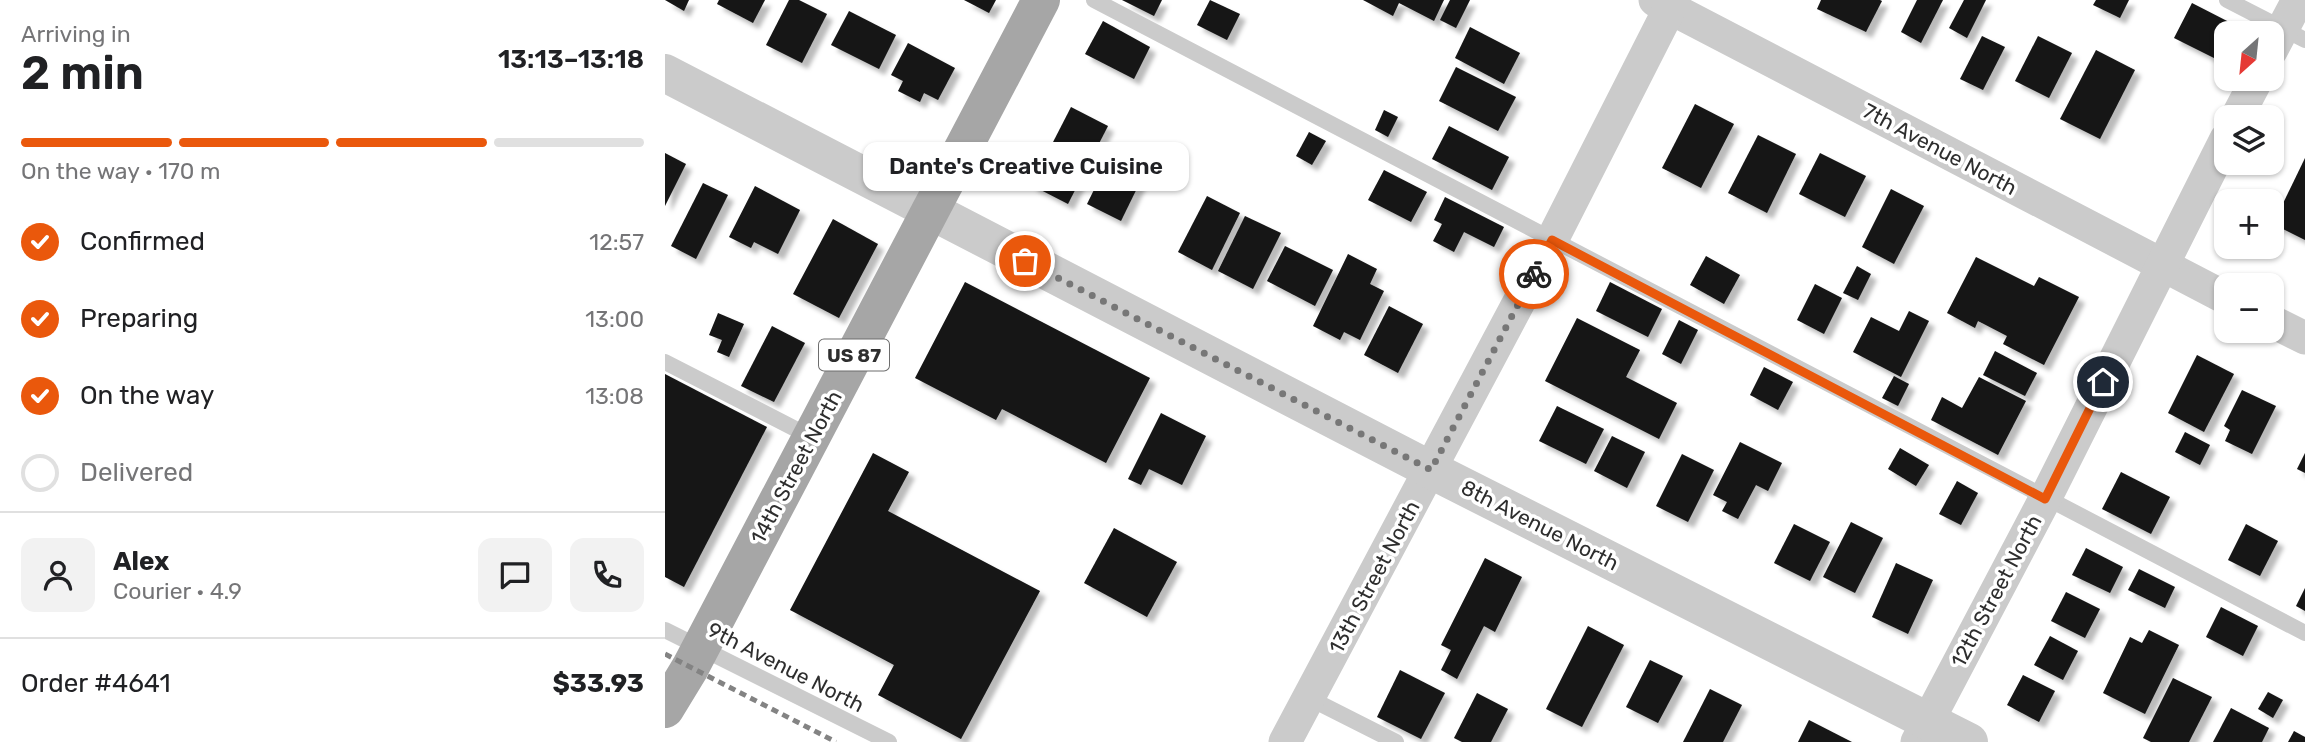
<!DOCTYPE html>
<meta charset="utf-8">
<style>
body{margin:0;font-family:Rubik,sans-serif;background:#f2f2f2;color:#202124;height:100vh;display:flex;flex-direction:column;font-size:26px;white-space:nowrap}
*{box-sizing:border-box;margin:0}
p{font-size:23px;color:#757577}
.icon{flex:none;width:38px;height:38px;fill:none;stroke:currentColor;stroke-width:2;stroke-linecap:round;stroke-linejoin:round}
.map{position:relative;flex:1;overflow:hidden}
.details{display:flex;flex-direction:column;background:#fff;width:665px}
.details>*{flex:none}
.needle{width:46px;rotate:207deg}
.buttons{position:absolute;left:1549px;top:21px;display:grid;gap:14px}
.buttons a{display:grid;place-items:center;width:70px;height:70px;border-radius:14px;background:#fff;box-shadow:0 2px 5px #0004;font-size:35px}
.pin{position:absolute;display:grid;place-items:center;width:60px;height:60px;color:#fff;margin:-30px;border:4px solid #fff;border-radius:50%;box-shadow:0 2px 7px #0007}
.courier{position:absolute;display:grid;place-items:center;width:70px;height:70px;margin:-35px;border:5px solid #ea580c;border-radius:50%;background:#fff;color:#222;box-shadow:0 2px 9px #0007}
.bubble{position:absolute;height:49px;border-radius:14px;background:#fff;box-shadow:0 2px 5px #0004;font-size:23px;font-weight:600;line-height:49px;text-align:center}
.overview em{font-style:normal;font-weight:600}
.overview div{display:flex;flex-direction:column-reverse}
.overview{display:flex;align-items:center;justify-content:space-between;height:119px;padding:0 21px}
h1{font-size:46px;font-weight:600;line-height:52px}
.bar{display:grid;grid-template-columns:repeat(4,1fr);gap:10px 7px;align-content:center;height:84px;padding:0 21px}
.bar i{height:9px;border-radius:5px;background:#e0e0e0}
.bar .active{background:#ea580c}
.bar p{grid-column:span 4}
.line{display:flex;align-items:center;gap:18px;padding:0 21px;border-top:2px solid #e0e0e0}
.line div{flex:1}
.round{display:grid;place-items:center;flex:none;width:74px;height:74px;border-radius:14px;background:#f2f2f2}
ol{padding:0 21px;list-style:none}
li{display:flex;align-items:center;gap:21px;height:77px}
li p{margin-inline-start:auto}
li .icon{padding:7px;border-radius:50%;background:#ea580c;color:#fff;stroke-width:4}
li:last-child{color:#757577}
li i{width:38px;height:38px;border:4px solid #e0e0e0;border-radius:50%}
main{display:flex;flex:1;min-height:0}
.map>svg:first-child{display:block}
.building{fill:#151515;filter:url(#shadow)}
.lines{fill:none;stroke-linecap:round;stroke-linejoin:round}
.service{stroke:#cbcbcb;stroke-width:16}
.minor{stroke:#cbcbcb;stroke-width:33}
.tertiary{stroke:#cbcbcb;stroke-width:38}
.primary{stroke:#a6a6a6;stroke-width:38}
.rail{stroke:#838383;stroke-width:5;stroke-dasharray:7 5;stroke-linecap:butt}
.done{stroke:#777;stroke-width:7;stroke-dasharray:0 12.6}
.route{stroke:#ea580c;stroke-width:9}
.labels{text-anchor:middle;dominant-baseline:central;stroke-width:7;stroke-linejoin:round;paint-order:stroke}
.shield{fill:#fff;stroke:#6d6d6d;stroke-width:2}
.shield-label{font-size:19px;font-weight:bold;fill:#2e2e2e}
.street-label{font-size:21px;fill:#2e2e2e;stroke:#fff}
</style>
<main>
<section class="details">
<div class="overview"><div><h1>2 min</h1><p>Arriving in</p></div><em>13:13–13:18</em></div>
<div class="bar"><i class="active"></i><i class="active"></i><i class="active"></i><i></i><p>On the way · 170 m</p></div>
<ol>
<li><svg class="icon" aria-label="check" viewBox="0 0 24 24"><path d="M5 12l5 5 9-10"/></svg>Confirmed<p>12:57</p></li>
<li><svg class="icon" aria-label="check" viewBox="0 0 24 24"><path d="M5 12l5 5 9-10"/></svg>Preparing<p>13:00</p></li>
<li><svg class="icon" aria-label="check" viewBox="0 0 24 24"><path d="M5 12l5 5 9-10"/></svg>On the way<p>13:08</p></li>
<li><i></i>Delivered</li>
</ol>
<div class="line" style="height:126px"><a class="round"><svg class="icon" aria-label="person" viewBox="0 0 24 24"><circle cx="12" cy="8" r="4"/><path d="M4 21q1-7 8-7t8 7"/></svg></a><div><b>Alex</b><p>Courier · 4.9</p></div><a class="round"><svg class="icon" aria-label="chat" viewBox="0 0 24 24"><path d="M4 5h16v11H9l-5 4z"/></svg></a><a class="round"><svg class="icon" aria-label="phone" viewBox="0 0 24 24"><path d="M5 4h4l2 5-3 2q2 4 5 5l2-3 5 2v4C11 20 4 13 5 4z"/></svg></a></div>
<div class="line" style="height:91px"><div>Order #4641</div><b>$33.93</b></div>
</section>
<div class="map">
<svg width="1640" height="742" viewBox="0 0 1640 742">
<defs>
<filter id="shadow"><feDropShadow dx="6" dy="6" stdDeviation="2" flood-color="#0004"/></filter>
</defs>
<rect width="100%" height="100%" fill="#fff"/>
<!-- building -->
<g class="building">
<polygon points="0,0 24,0 19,11"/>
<polygon points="54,0 100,0 88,23 52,4"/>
<polygon points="124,0 134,0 162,14 137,63 101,45"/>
<polygon points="299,0 331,0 324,13"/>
<polygon points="457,0 497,0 489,16"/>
<polygon points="545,0 575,14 562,40 532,25"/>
<polygon points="698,0 779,0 769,21 734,3 728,16"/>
<polygon points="785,0 805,0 791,28 775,20"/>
<polygon points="1156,0 1215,0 1217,1 1201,32 1152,9"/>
<polygon points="1252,0 1278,0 1256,43 1236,32"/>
<polygon points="1299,0 1321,0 1302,38 1284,28"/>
<polygon points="1431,0 1464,0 1455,18 1428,5"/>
<polygon points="1527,3 1568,24 1564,33 1561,33 1561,39 1551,59 1509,38"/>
<polygon points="184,11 231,35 214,69 166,45"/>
<polygon points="438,21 485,47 469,79 420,54"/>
<polygon points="805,27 855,53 839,84 790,58"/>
<polygon points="1317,36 1340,47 1318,90 1295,79"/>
<polygon points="1373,36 1407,53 1384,98 1350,81"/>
<polygon points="243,43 290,68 273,100 259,93 255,102 233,91 238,81 226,75"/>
<polygon points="1431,50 1470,70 1435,139 1395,119"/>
<polygon points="791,67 851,97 833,131 774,101"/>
<polygon points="1030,104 1069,124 1036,188 997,168"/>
<polygon points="406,107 443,126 403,204 366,185"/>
<polygon points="719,110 733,117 723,137 710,130"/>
<polygon points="784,126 844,157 827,190 767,159"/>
<polygon points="644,132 661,141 647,165 631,156"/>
<polygon points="1093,135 1131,154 1102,213 1063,193"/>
<polygon points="448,151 482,168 456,221 422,204"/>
<polygon points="0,153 21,164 0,206"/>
<polygon points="1155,153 1201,176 1180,217 1134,194"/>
<polygon points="1640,158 1640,240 1608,224"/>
<polygon points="719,170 762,192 746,222 703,200"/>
<polygon points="38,183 63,195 31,259 6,246"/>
<polygon points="90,186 135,210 113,254 89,242 86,248 64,237"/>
<polygon points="1226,189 1259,206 1229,264 1197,247"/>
<polygon points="542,196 575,213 547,270 513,252"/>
<polygon points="780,197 839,227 829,247 799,232 789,252 768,241 777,224 769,220"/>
<polygon points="580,216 616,233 588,289 553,271"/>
<polygon points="168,219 213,244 174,318 128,294"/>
<polygon points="620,246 668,270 650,306 602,281"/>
<polygon points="683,254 712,269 705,284 719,291 695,340 679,332 675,340 648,326"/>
<polygon points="1041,256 1075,275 1059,304 1025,285"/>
<polygon points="1311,257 1369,286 1374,277 1414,297 1379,365 1338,344 1342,336 1313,321 1310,328 1282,313"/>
<polygon points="1192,266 1206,274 1193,300 1178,293"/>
<polygon points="300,282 485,378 441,463 337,409 331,420 250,378"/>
<polygon points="945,282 997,309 983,337 931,311"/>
<polygon points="1150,284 1177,298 1159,334 1132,320"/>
<polygon points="724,306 758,324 733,373 699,355"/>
<polygon points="1244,311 1264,321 1236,377 1188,352 1206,317 1234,331"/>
<polygon points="53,313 79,324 64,357 52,352 57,340 44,335"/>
<polygon points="912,318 975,350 961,377 1012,403 994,439 880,381"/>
<polygon points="1014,320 1033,330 1016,364 997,354"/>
<polygon points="107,326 140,343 109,402 76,386"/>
<polygon points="1330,351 1372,373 1360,396 1318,375"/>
<polygon points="1532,355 1569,374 1539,432 1503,413"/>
<polygon points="1099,367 1128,382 1113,410 1085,395"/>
<polygon points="0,374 102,427 19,587 0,577"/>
<polygon points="1229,376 1244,384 1233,406 1217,398"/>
<polygon points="1314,377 1361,401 1333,455 1266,420 1277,397 1297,408"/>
<polygon points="1577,390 1611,406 1587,454 1560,441 1565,430 1559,426"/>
<polygon points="892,406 939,429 921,464 874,441"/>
<polygon points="496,413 541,436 517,485 484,469 476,485 463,479"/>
<polygon points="1520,432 1545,445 1535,465 1510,452"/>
<polygon points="947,436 980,452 962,488 929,471"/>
<polygon points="1075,442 1117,463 1103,491 1091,485 1073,519 1057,511 1062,502 1048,495"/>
<polygon points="1235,448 1264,465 1251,486 1223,469"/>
<polygon points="208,453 244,472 223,511 375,591 296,739 213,695 229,665 125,610"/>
<polygon points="1640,453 1640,473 1632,469"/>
<polygon points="1017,454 1049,470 1023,522 991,506"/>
<polygon points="1456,472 1505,497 1486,534 1437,509"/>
<polygon points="1292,481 1313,493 1296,525 1274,514"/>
<polygon points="1186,522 1218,538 1190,593 1158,577"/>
<polygon points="1129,524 1165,542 1145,581 1109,563"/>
<polygon points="1581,524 1613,541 1595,576 1563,560"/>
<polygon points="449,528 512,562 482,617 419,583"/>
<polygon points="1421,548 1458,567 1445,593 1407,575"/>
<polygon points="820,558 857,577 830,632 819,626 792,679 776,670 786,650 776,645"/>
<polygon points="1231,563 1268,580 1243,634 1207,617"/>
<polygon points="1474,569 1510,587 1500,608 1463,590"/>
<polygon points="1640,588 1640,611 1631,606"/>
<polygon points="1401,592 1435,609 1420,638 1386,621"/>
<polygon points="1556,607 1593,626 1578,656 1541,637"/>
<polygon points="923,626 959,645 917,727 881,709"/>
<polygon points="1484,630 1514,645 1480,714 1438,693 1465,637 1477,643"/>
<polygon points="1385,636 1413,651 1398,680 1369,665"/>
<polygon points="985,660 1018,676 993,723 961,707"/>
<polygon points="735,670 780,693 756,739 712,717"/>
<polygon points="1358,675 1390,691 1374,722 1342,705"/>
<polygon points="1508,678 1547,697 1524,742 1486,742 1478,738"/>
<polygon points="1045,689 1077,705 1058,742 1018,742"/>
<polygon points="1603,692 1618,700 1608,718 1593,709"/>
<polygon points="812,693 843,709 826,742 797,742 789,738"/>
<polygon points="1566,708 1604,728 1597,742 1548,742"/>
<polygon points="1144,720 1187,742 1133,742"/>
<polygon points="1629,731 1640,737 1640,742 1623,742"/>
</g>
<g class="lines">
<!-- service -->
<g class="service">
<polyline points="429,0 1640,633"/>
<polyline points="1562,0 1640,40"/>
<polyline points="0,362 146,437"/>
<polyline points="0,630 224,742"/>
<polyline points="644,698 731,742"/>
</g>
<!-- minor -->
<g class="minor">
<polyline points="990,0 1561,298"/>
<polyline points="1606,51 1633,0"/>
<polyline points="1572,117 1592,79"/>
<polyline points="1606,321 1640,338"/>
<polyline points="620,742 887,240 1009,0"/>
<polyline points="1252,742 1380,499 1561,139"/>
</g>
<!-- tertiary -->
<polyline class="tertiary" points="0,73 766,470 1304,742"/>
<!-- primary -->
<polyline class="primary" points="0,709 25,668 376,0"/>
<!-- rail -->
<polyline class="rail" points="0,654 171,742"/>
</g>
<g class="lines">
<!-- done -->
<polyline class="done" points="360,261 766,470 869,274"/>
<!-- route -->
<polyline class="route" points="869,274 887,240 1380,499 1438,382"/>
</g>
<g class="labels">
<!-- shield labels -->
<rect class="shield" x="154" y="339.5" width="70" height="31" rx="5"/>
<g class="shield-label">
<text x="189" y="355">US 87</text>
</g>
<!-- street labels -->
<g class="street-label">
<text transform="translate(1275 149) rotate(28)">7th Avenue North</text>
<text transform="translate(131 467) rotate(-62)">14th Street North</text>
<text transform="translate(875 525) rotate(27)">8th Avenue North</text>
<text transform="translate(709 577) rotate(-62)">13th Street North</text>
<text transform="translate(1331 591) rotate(-62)">12th Street North</text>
<text transform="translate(121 667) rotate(27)">9th Avenue North</text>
</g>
</g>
</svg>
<div class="buttons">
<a><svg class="needle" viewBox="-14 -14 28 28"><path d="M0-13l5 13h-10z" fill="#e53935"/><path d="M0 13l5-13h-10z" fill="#757577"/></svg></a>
<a><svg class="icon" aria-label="layers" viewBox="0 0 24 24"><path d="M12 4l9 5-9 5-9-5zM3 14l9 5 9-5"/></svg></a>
<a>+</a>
<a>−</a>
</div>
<div class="pin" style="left:360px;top:261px;background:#ea580c"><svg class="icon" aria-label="bag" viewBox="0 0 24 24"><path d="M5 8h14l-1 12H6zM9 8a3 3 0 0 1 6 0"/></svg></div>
<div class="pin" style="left:1438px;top:382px;background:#1f2937"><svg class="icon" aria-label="home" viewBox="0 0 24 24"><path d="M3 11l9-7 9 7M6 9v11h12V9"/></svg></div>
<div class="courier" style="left:869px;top:274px"><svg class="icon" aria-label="bike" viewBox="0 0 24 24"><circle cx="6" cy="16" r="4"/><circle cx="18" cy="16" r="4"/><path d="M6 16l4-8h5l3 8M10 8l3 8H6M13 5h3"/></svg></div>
<div class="bubble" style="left:198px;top:142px;width:326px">Dante's Creative Cuisine</div>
</div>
</main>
